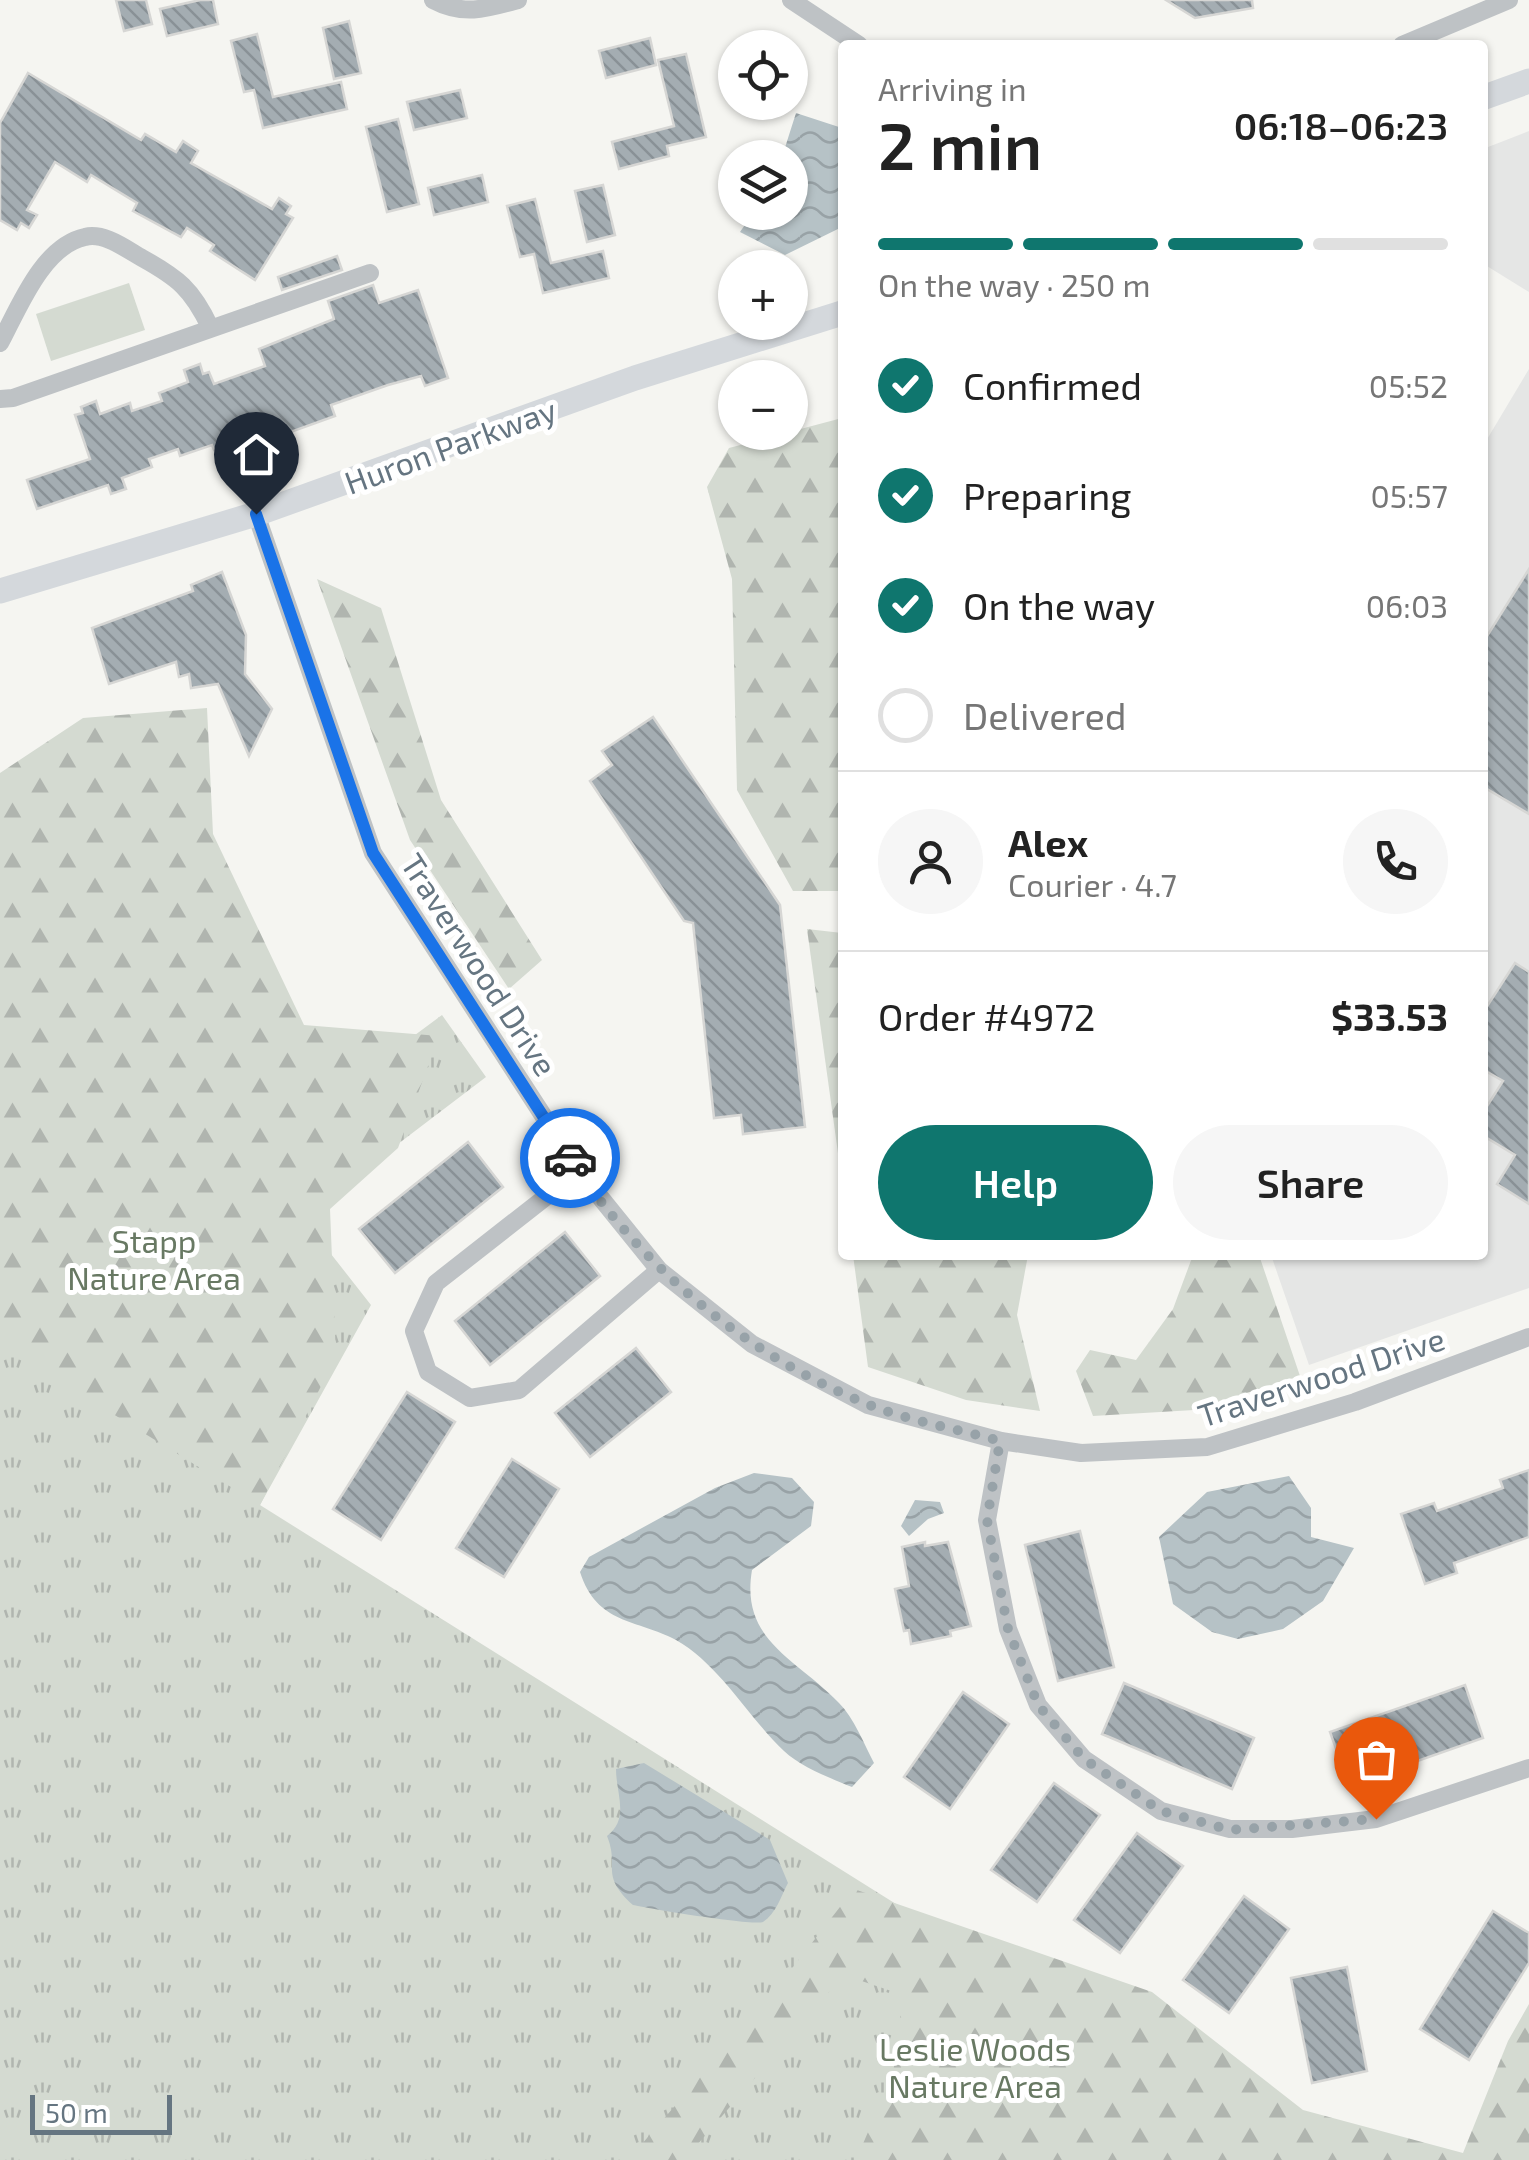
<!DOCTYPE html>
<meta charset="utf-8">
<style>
body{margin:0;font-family:"Exo 2",sans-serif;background:#f6f6f6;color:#222;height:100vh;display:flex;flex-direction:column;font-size:38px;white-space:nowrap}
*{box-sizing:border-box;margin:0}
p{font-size:32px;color:#767676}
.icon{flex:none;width:55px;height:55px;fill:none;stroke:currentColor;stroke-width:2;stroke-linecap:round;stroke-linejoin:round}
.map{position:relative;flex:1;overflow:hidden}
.sheet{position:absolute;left:838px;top:40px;width:650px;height:1220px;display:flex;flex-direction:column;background:#fff;border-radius:10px;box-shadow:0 2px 8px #0004}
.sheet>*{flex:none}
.controls{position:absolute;left:718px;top:30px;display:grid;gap:20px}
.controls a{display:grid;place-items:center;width:90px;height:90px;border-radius:50%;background:#fff;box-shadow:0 2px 8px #0004;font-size:50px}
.scale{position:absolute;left:30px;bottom:25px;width:142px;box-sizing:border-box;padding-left:10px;border:5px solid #657581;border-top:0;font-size:28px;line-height:35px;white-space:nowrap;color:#657581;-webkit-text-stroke:8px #fff;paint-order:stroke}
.pin{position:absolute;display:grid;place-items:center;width:85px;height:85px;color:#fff;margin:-102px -42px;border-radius:50% 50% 50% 0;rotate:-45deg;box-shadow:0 0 10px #0007}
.pin .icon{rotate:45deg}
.courier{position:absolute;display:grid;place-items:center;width:100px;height:100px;margin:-50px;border:8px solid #1a73e8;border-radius:50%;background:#fff;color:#222;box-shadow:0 2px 12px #0007}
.summary em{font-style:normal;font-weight:600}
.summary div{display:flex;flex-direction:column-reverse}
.summary{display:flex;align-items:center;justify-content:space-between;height:170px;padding:0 40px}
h1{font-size:65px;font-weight:600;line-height:75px}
.bar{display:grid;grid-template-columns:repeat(4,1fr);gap:15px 10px;align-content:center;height:120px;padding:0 40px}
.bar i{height:12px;border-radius:8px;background:#e0e0e0}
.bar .on{background:#0f766e}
.bar p{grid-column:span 4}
.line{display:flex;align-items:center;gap:25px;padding:0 40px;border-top:2px solid #e0e0e0}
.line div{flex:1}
.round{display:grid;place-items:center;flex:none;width:105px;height:105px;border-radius:52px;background:#f6f6f6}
ol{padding:0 40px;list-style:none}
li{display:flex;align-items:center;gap:30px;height:110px}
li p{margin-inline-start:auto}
li .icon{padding:10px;border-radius:50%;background:#0f766e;color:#fff;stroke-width:4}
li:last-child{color:#767676}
li i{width:55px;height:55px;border:5px solid #e0e0e0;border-radius:50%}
.cta{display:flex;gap:20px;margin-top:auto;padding:20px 40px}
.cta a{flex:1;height:115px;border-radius:60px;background:#0f766e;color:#fff;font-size:40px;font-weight:600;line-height:115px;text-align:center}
.cta a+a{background:#f6f6f6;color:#222}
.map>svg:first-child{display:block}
.built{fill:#e5e6e5}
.grass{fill:url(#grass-tufts)}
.forest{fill:url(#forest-firs)}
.pitch{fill:#d4dad1}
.water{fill:url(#water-waves)}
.building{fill:url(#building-back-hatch);stroke:#d6d6d4;stroke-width:2.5}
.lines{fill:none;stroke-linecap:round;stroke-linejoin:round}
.street{stroke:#bec2c5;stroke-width:18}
.secondary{stroke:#d4d8dc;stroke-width:25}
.done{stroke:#97a2a8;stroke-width:10;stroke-dasharray:0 18}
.route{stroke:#1a73e8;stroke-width:12}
.labels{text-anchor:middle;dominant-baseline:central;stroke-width:10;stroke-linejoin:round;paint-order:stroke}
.street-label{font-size:32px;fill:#657581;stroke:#fff}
.park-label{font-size:32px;fill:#687963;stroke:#fff}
</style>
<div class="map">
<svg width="1529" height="2160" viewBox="0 0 1529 2160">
<defs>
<pattern id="grass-tufts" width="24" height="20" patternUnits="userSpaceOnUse" patternTransform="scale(2.5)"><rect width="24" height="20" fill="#d4dad1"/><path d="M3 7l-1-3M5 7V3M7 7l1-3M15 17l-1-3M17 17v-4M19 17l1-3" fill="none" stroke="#b0b5af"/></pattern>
<pattern id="forest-firs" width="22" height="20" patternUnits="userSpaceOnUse" patternTransform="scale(2.5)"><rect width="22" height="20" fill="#d4dad1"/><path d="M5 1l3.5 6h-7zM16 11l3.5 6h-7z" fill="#b0b5af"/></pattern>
<pattern id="water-waves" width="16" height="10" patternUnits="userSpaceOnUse" patternTransform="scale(2.5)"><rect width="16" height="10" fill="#b6c2c6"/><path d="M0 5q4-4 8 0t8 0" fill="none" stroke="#98a2a6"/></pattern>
<pattern id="building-back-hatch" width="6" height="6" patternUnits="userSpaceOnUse" patternTransform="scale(2.5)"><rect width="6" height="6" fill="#a4adb2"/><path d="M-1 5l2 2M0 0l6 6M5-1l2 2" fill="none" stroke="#899196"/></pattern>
</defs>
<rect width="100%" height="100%" fill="#f5f5f1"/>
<!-- built -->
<g class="built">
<polygon points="1529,131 1529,292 1482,263 1483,149"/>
<polygon points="1529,369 1529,1288 1309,1365 1271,1255 1482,1255 1483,446"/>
</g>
<!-- grass -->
<polygon class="grass" points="0,833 280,1135 442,1015 486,1077 302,1217 371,1305 260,1505 1304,2160 0,2160"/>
<!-- forest -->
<g class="forest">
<polygon points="842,418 842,891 793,891 737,790 732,579 707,487 729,448"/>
<polygon points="317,579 381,608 441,800 542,960 509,989 410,840"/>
<polygon points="207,708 213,834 304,1025 439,1036 398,1148 330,1209 336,1357 260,1505 0,1344 0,773 83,718"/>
<polygon points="807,929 842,933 842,1182"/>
<polygon points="853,1255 1028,1255 1017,1315 1040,1411 966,1400 868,1367"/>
<polygon points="1193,1255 1259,1255 1300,1376 1194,1410 1093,1416 1076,1371 1090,1350 1136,1360 1173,1309"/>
<polygon points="854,1889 1152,1992 1303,2110 1463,2153 1508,2041 1529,2004 1529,2160 856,2160 893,2074 903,1995 844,1975 684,2160 628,2160 772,1994"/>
</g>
<!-- pitch -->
<polygon class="pitch" points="129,283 145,330 51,361 36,314"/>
<!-- water -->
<g class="water">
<polygon points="796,113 842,128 842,227 785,255 740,232 753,213 790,212 790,158 782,157"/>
<path d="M754,1473l38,5 22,24 -3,24 -59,44c-12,71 44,88 87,133 15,15 25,41 35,60l-22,24c-22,-9 -51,-20 -68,-36 -36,-34 -64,-86 -108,-111 -39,-21 -79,-15 -96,-68l9,-15 126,-69z"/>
<polygon points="1289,1476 1311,1508 1311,1537 1354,1548 1323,1601 1283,1629 1238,1639 1212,1632 1173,1604 1159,1537 1207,1492"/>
<polygon points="915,1500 940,1502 944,1513 928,1519 909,1536 901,1526"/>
<path d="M644,1763l126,77 18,43c-7,13 -12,31 -25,39 -9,4 -112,-13 -130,-17 -34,-31 -13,-37 -26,-69 23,-17 9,-42 9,-67z"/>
</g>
<!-- building -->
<g class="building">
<polygon points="116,0 146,0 152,24 124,31"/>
<polygon points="200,0 213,0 218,24 167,36 160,9"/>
<polygon points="1166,0 1252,0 1253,8 1195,18"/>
<polygon points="349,21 361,73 334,79 323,28"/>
<polygon points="257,34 273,97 341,82 347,109 263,128 254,90 244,92 231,41"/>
<polygon points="650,38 656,65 606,78 599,51"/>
<polygon points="686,54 706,137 667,146 669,156 619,169 612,142 674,126 658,60"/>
<polygon points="28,73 141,140 145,134 176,152 183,141 198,151 191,163 272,209 279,198 291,206 286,214 293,218 255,280 210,251 214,245 187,228 181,237 133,211 137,203 91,175 87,182 55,162 27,210 37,215 29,228 21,223 17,230 0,220 0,123"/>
<polygon points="460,90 467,118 414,130 407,102"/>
<polygon points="398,119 419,204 387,212 366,127"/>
<polygon points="482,175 488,202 434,215 428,188"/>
<polygon points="603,185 615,235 587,242 575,191"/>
<polygon points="535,199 551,263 603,251 609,278 543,293 534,254 520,257 507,206"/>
<polygon points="337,256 342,270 282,290 278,277"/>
<polygon points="373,285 379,303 418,290 448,378 425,386 421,376 388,385 331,405 335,416 288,433 285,425 214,450 212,445 180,456 178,449 149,459 152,467 122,478 126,489 111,494 108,485 37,509 27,480 90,459 75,415 83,413 81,407 96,401 100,414 130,403 132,411 162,401 159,393 188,382 184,370 200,364 203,374 209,372 214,384 265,366 259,349 334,319 328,301"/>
<polygon points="1529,569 1529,814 1482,786 1482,644"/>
<polygon points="222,572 246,635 245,674 272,709 249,756 218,684 191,688 189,674 179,677 176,662 109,684 92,628 193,591 191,585"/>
<polygon points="653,717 780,905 805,1127 743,1134 741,1115 714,1118 693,923 684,921 590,781 612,765 602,751"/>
<polygon points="1515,963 1529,972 1529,1204 1497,1184 1515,1155 1482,1135 1482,1114 1503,1081 1482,1069 1482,1014"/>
<polygon points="468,1142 503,1187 395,1273 359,1229"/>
<polygon points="565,1232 600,1276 490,1365 455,1321"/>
<polygon points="636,1348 671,1392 590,1457 555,1413"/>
<polygon points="407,1392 455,1422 381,1540 333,1509"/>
<polygon points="512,1459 559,1489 504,1577 456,1548"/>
<polygon points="1529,1470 1529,1537 1454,1563 1457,1573 1425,1584 1401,1514 1434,1503 1437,1511 1503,1488 1500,1480"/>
<polygon points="1080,1531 1114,1667 1058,1681 1025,1545"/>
<polygon points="925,1542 925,1546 948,1542 971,1626 950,1631 951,1636 911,1644 909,1630 904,1631 895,1589 909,1586 902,1547"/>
<polygon points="1124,1683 1254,1738 1232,1789 1102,1734"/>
<polygon points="1465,1685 1483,1738 1349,1785 1330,1732"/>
<polygon points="963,1692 1009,1724 950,1809 904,1777"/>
<polygon points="1054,1783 1100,1815 1037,1902 991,1870"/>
<polygon points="1137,1833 1183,1866 1120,1953 1074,1920"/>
<polygon points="1244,1896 1289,1929 1229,2013 1183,1980"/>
<polygon points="1493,1911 1529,1933 1529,1963 1469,2060 1420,2029"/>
<polygon points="1347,1967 1367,2071 1312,2083 1291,1978"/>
</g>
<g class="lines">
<!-- street -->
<g class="street">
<path d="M433,0c30,16 53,9 85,0"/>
<polyline points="791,0 859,45"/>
<polyline points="1402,45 1509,0"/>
<path d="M0,343c18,-33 42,-97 85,-106 19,-5 41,12 57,21 36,20 50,31 68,69"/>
<polyline points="0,399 13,398 370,273"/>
<polyline points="256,514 373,853 579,1171 659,1270 752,1344 868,1405 1001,1441 1081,1453 1207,1447 1355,1402 1529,1337"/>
<polyline points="579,1171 436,1283 414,1331 428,1372 470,1398 519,1390 659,1270"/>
<polyline points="1001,1441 987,1520 1008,1629 1038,1705 1084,1759 1161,1811 1230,1829 1292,1829 1376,1819 1529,1768"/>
</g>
<!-- secondary -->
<g class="secondary">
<polyline points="1482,98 1529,81"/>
<polyline points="0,591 256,514 635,378 842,313"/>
</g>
</g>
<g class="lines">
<!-- done -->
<path class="done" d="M570,1158c72,110 175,196 297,246 42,17 90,25 133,37l-13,79 21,109 30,76 46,54 77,52 69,19 146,-11"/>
<!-- route -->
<polyline class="route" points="256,514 373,853 570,1158"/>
</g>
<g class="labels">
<!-- street labels -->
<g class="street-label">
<text transform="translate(450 445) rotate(-20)">Huron Parkway</text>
<text transform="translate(480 964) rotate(57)">Traverwood Drive</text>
<text transform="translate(1321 1376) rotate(-18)">Traverwood Drive</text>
</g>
<!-- park labels -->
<g class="park-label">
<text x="154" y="1240">Stapp<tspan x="154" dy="37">Nature Area</tspan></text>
<text x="975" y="2048">Leslie Woods<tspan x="975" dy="37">Nature Area</tspan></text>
</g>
</g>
</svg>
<div class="controls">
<a><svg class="icon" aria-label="locate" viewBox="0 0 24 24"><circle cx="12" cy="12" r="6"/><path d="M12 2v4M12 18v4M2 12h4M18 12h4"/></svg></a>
<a><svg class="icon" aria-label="layers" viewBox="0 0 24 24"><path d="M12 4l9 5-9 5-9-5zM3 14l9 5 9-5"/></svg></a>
<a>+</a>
<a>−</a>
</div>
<div class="scale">50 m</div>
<div class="pin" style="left:1376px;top:1819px;background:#ea580c"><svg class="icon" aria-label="bag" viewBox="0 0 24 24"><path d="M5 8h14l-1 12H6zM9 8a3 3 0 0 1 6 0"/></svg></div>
<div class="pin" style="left:256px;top:514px;background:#1f2937"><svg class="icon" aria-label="home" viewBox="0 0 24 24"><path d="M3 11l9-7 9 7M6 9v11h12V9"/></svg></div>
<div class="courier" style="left:570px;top:1158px"><svg class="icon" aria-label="car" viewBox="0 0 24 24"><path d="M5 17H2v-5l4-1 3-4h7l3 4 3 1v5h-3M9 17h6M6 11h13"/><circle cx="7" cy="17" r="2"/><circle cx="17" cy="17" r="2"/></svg></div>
<section class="sheet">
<div class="summary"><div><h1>2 min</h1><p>Arriving in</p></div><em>06:18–06:23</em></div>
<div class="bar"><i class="on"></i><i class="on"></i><i class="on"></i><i></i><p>On the way · 250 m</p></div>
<ol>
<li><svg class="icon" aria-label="check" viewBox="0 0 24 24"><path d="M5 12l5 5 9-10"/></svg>Confirmed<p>05:52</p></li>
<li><svg class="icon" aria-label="check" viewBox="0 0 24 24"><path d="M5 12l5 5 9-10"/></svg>Preparing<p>05:57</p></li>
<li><svg class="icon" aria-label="check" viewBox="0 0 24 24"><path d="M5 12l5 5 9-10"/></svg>On the way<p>06:03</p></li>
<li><i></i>Delivered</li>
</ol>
<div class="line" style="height:180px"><a class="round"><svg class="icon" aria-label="person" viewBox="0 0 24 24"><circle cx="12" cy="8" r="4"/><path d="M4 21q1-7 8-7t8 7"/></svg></a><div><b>Alex</b><p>Courier · 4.7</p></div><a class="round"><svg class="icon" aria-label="phone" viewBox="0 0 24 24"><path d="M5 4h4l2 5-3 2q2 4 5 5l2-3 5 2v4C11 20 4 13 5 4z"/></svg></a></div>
<div class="line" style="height:130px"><div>Order #4972</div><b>$33.53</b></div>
<div class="cta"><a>Help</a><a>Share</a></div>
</section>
</div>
